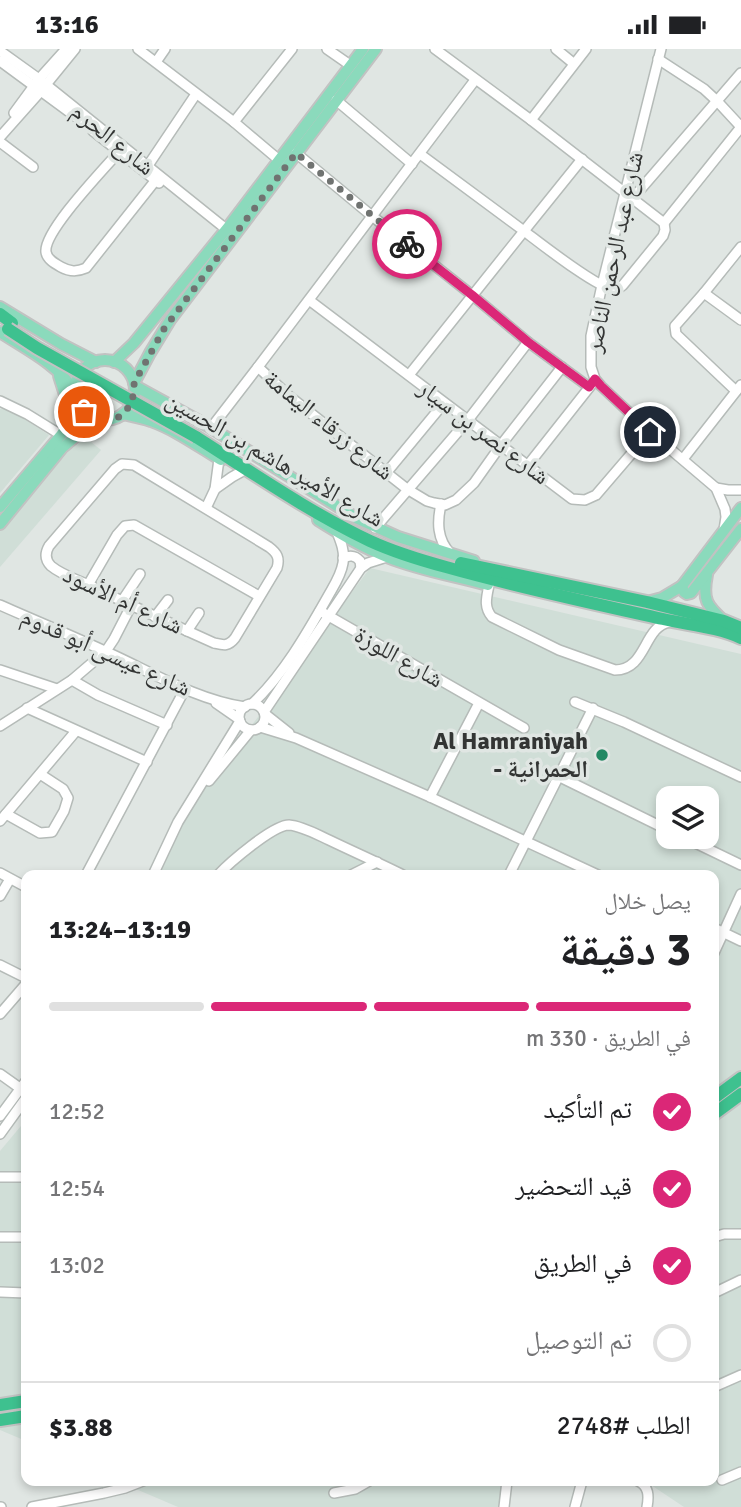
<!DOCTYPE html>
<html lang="ar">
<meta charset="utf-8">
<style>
body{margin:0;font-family:Signika,"Noto Naskh Arabic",sans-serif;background:#f6f6f6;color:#202124;direction:rtl;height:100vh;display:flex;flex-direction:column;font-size:26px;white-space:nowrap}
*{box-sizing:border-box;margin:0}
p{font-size:23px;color:#757577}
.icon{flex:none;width:38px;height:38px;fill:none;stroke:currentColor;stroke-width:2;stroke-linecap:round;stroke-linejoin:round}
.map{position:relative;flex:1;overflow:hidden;direction:ltr}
.details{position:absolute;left:21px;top:821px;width:698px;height:616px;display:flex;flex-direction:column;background:#fff;border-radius:14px;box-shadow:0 4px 10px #0003;direction:rtl}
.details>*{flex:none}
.fabs{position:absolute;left:656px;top:737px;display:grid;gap:14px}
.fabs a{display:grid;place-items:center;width:63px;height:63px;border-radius:14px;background:#fff;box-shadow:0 4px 10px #0003;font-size:35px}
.pin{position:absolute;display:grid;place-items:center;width:60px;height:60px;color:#fff;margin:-30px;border:4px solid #fff;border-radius:50%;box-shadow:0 2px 7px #0007}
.courier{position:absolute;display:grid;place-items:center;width:70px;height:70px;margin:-35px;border:5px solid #db2777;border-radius:50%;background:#fff;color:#222;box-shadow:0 2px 9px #0007}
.head em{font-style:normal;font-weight:700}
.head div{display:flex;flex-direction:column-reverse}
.head{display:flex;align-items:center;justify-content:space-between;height:119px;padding:0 28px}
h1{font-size:46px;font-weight:700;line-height:52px}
.bar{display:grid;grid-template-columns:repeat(4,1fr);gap:10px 7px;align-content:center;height:84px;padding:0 28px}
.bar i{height:9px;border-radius:5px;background:#e0e0e0}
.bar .active{background:#db2777}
.bar p{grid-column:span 4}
.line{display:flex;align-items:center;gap:18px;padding:0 28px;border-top:2px solid #e0e0e0}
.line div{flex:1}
ol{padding:0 28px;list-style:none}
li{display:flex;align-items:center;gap:21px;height:77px}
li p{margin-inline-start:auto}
li .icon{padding:7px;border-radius:50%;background:#db2777;color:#fff;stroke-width:4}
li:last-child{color:#757577}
li i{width:38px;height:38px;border:4px solid #e0e0e0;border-radius:50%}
.status{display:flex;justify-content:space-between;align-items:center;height:49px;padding:0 35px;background:#fff;direction:ltr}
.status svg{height:19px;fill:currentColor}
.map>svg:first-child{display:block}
.built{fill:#d0ded7;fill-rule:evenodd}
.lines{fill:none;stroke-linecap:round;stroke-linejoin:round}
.minor-casing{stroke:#b5bbb8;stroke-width:12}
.major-casing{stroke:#c2c2c2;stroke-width:14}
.highway-casing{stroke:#c2c2c2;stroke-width:16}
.minor{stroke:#fff;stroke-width:9}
.major{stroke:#8bdabc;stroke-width:10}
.highway{stroke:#3ec18f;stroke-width:12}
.highway-bridge-casing{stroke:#c2c2c2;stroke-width:16;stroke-linecap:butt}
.highway-bridge{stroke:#3ec18f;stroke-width:12}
.done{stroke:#707371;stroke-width:7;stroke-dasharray:0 12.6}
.route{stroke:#db2777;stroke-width:9}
.poi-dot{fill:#248964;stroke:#e0e6e3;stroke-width:2.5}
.labels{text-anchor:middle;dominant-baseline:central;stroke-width:7;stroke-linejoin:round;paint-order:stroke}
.street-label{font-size:24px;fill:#333534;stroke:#e0e6e3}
.poi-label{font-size:24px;font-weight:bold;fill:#333534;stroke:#e0e6e3;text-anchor:end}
</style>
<div class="status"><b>13:16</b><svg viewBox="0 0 49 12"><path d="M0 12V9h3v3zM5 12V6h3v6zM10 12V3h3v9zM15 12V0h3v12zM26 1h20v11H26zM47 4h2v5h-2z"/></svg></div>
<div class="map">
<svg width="741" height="1458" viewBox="0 0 741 1458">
<rect width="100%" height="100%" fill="#e0e6e3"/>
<!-- built -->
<g class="built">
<polygon points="7,359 49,386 0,444 0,360"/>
<polygon points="86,389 101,401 0,518 0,480 70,401"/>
<path d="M370,519l371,86v853h-57l-33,-22 -34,-4h97v-606h-556l27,-61zM668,749h39v39h-39z"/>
<polygon points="26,1071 26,1392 0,1381 0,1102"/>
<polygon points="117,1432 511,1432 508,1458 178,1458"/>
</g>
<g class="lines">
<defs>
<g id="minor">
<polyline points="138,0 234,73 279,111"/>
<polyline points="327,0 350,16"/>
<polyline points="435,0 531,71 664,174 741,78"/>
<polyline points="556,0 573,14"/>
<polyline points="661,0 602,236 591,287 591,318 595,330 601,337 650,383 716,439 725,460 726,468 724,481"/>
<polyline points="0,2 39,30 226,180"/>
<polyline points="658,10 704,40 717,52 741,78"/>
<polyline points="0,12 80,71"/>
<polyline points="156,13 165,0"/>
<polyline points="475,31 258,318 289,347 407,440 427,452 434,454 445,456 456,451 474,434 501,396 562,318"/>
<polyline points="336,51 412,115"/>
<polyline points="14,64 39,30 66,0"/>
<polyline points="531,71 586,0"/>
<polyline points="234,73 292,0"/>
<polyline points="93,82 159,134"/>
<polyline points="0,88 40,43 75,0"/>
<polyline points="0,93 33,118"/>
<path d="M123,98c-15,18 -80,84 -77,105 1,7 8,11 15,15 9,5 16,5 25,1l73,-92"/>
<polyline points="296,104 372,167 472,246 528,293 589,338"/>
<path d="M582,110l-58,72c16,12 73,57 89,58 6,0 5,0 10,-4l40,-49 2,-6 -1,-7"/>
<polyline points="145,121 196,45"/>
<polyline points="633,149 741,24"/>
<polyline points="704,244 741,271"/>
<polyline points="309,251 572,450 585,451 596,446 650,383"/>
<polyline points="409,326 524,182 420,105"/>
<polyline points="736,342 676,285 675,277 704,244 741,198"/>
<polyline points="0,352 27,365 61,386"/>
<polyline points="211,379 258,318"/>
<polyline points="683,410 741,336"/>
<path d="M122,415l12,1 135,82c8,6 11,11 8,21l-42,70c-7,9 -12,7 -21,5 -40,-18 -80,-36 -119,-55 -14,-7 -32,-12 -44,-22 -6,-6 -6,-13 -2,-20l66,-77z"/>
<polyline points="528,416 592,335"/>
<polyline points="387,423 444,354"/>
<polyline points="716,439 728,441 741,441"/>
<polyline points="215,440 232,428 241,423"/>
<path d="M441,455c-4,18 -4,35 9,49"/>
<polyline points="206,459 215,440 219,410"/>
<polyline points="375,479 468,371 528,293"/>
<path d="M343,509c7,-3 12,-3 17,3l1,7"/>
<polyline points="88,536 117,486 125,477 134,476 259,547"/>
<path d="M489,536c-2,11 -6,22 3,32l67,33 56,20c32,0 28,-44 55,-48"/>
<polyline points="122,552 140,525"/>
<path d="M0,556c36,16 73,31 109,48 44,20 88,47 136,54"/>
<polyline points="320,562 524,679"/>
<polyline points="155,568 168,551"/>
<polyline points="187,582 199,564"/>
<polyline points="0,621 57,640"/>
<polyline points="72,631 98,646 167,676"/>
<polyline points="575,653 624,673 741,728"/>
<polyline points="216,654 239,670"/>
<path d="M252,655c31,-29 54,-69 75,-106 6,-11 14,-22 16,-35 2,-11 -2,-21 -6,-31"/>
<circle cx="252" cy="668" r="13"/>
<polyline points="27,659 147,713"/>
<polyline points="264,663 361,519 368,514 387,508"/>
<polyline points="265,665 289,684"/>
<polyline points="0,677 72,631 106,602 114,590 131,557"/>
<polyline points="260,678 296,689 430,748 598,826"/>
<polyline points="560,728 668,781"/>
<polyline points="209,732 251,681"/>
<polyline points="430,748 479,654"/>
<polyline points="6,765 40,784 52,783 64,762 68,749 63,740 40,725"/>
<polyline points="0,772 76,682"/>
<polyline points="683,788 741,816"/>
<polyline points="0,824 26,838"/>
<polyline points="86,826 185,640"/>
<polyline points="153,826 178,773 240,672"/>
<path d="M218,826c11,-12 55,-50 71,-50 13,1 29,10 40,15 25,12 50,23 74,35"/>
<polyline points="351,826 377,813"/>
<polyline points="509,826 593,659"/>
<polyline points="0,847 10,830"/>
<polyline points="714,879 741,892"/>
<polyline points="714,904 741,845"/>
<polyline points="0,916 26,929"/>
<polyline points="0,965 26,935"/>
<polyline points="0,1025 24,1042"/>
<polyline points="0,1067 26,1032"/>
<polyline points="0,1085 26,1049"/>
<polyline points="0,1128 26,1128"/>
<polyline points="0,1188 26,1188"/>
<polyline points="714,1188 724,1185 741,1185"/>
<polyline points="0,1243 26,1244"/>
<polyline points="714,1244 741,1231"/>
<polyline points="714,1338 741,1326"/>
<polyline points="722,1431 741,1423"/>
<path d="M638,1432c11,5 11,15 9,26"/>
<polyline points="334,1444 355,1440 369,1432"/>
<polyline points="0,1458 1,1458"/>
<polyline points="32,1458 104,1444 125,1439 143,1432"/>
<polyline points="504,1458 507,1432"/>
<polyline points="575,1458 582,1432"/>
</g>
<g id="major">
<polyline points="0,258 61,295 96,313"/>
<path d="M0,283c26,17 57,32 74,58"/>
<circle cx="105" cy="341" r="30"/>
<polyline points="114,313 134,294 229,177 363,0"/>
<polyline points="59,327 66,349 66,373"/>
<polyline points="134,334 150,304 170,271 376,0"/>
<polyline points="135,337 208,377 358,470 398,488 474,512"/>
<path d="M123,365c9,2 19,4 28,7 25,9 47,25 70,39"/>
<polyline points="0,458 61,386 69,374 77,354"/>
<path d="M318,471c22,14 44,27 69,37 32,13 68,19 101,28"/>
<polyline points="0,475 62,399 81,383 106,372"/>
<path d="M707,526c-5,25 0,31 17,46"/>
<polyline points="682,537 684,543 687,545 691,544 741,480"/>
<polyline points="647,553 662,549 682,537 741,459"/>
</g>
<g id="highway">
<polyline points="0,265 12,274"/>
<path d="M196,388c57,36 113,75 174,104 24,11 50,19 76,26 71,20 145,36 217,52 26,6 54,8 78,19"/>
<polyline points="461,514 647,553 724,572 741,579"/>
<polyline points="714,1049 741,1029"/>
<polyline points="714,1065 741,1045"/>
<polyline points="0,1356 26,1352"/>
<polyline points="0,1371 26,1367"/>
</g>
</defs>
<!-- minor casing -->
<use href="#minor" class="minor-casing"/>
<!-- major casing -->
<use href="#major" class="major-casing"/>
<!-- highway casing -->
<use href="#highway" class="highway-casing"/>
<!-- minor -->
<use href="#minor" class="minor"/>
<!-- major -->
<use href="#major" class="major"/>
<!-- highway -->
<use href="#highway" class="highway"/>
<defs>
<polyline id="highway-bridge" points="8,280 37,299 196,388"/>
</defs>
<!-- highway-bridge casing -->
<use href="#highway-bridge" class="highway-bridge-casing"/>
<!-- highway-bridge -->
<use href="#highway-bridge" class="highway-bridge"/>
</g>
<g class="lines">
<!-- done -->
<path class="done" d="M84,363c3,2 6,5 10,7 24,9 42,-13 40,-36l30,-54 132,-176 111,91"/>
<!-- route -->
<polyline class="route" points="407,195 472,246 528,293 589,338 595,330 601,337 650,383"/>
</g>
<!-- markers -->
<circle class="poi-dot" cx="602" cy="706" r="7"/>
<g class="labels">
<!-- street labels -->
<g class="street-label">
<text transform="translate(113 90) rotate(39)">شارع الحرم</text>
<text transform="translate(614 203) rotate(-78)">شارع عبد الرحمن الناصر</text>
<text transform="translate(329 376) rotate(39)">شارع زرقاء اليمامة</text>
<text transform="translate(484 383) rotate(37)">شارع نصر بن سيار</text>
<text transform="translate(275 410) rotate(30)">شارع الأمير هاشم بن الحسين</text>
<text transform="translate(123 551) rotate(25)">شارع أم الأسود</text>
<text transform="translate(106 603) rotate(24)">شارع عيسى أبو قدوم</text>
<text transform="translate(399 608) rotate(30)">شارع اللوزة</text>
</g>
<!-- poi labels -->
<g class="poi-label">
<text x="588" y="692">Al Hamraniyah<tspan x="588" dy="28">- الحمرانية</tspan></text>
</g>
</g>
</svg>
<div class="fabs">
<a><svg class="icon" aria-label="layers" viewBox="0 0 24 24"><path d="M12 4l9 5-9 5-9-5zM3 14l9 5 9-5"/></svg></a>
</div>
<div class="pin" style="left:84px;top:363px;background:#ea580c"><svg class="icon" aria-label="bag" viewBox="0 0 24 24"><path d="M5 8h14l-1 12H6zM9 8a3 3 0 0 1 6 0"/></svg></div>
<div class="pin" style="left:650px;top:383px;background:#1f2937"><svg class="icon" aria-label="home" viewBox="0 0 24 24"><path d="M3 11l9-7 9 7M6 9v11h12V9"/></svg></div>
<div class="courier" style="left:407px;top:195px"><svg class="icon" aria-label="bike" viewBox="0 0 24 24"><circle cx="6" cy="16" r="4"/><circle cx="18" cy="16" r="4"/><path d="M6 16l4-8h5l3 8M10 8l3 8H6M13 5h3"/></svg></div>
<section class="details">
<div class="head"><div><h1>3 دقيقة</h1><p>يصل خلال</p></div><em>13:19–13:24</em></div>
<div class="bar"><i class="active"></i><i class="active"></i><i class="active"></i><i></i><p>في الطريق · 330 m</p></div>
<ol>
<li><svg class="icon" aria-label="check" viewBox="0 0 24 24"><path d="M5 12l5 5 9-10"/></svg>تم التأكيد<p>12:52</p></li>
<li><svg class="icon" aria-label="check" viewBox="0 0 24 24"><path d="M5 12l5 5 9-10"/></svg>قيد التحضير<p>12:54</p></li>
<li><svg class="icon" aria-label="check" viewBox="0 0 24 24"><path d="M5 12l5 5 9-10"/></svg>في الطريق<p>13:02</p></li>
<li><i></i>تم التوصيل</li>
</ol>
<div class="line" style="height:91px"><div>الطلب #2748</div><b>$3.88</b></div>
</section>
</div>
